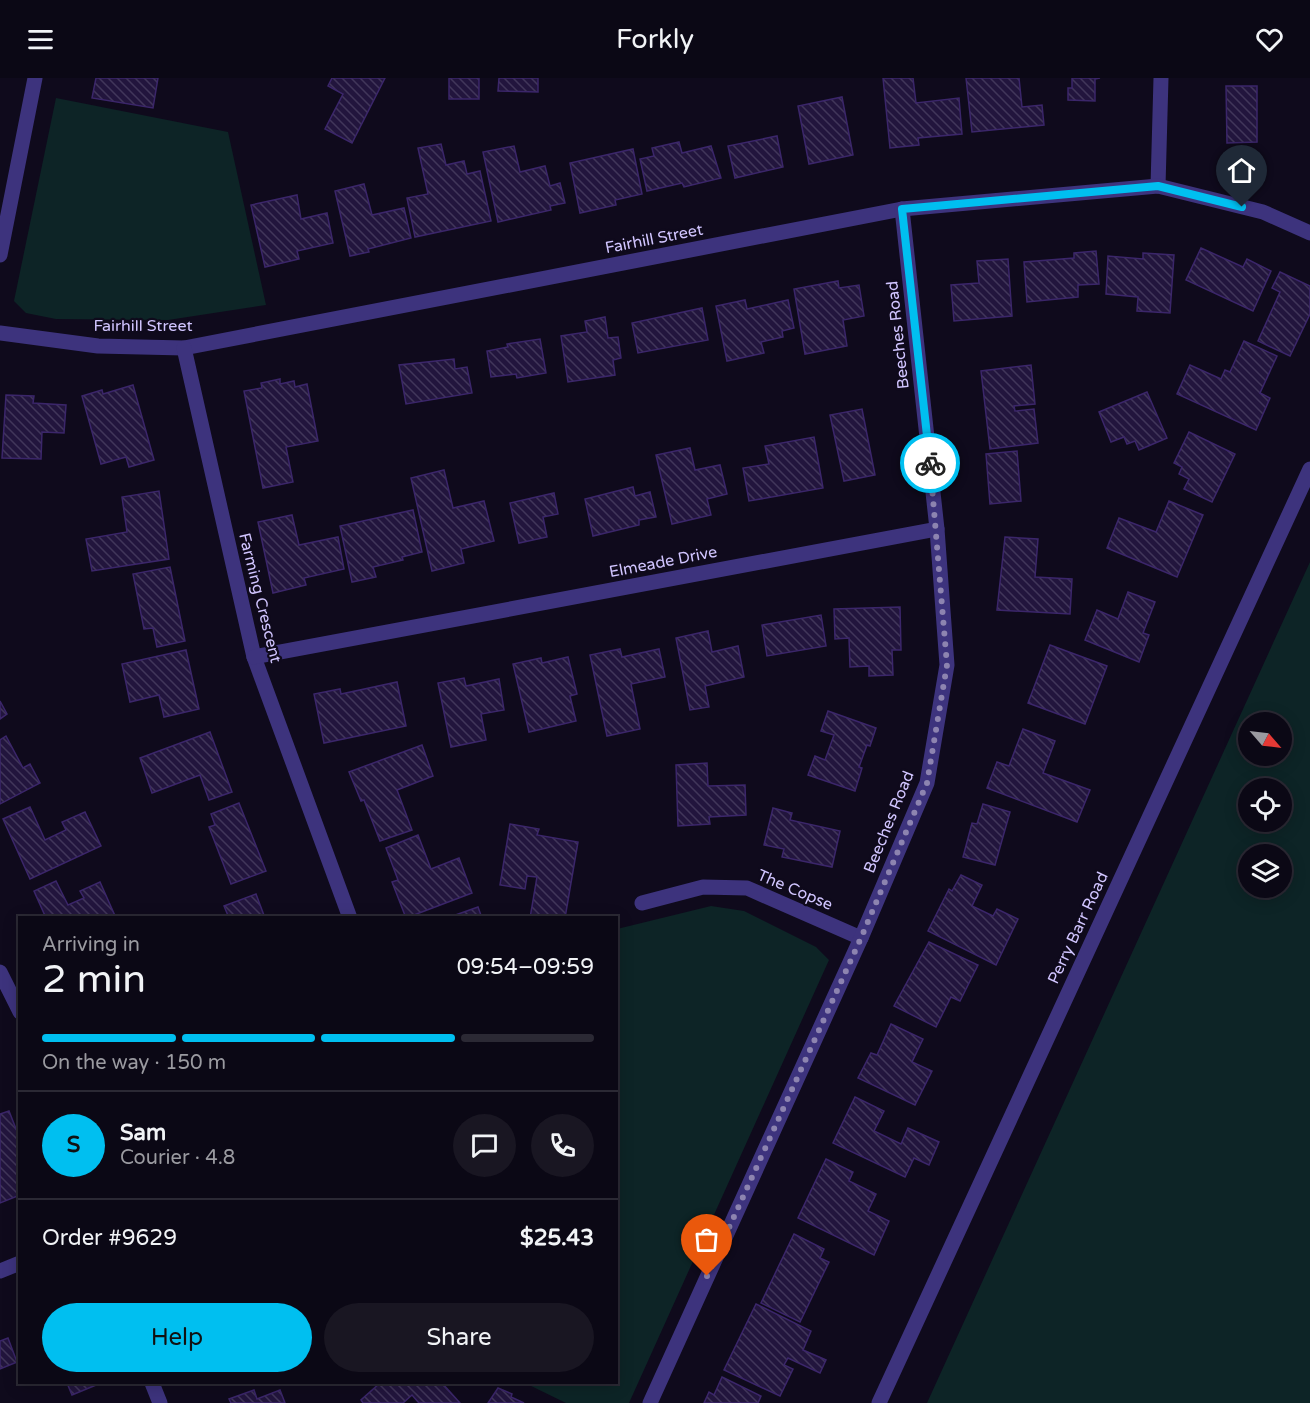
<!DOCTYPE html>
<meta charset="utf-8">
<style>
body{margin:0;font-family:"Varela Round",sans-serif;background:#191622;color:#f1f3f6;height:100vh;display:flex;flex-direction:column;font-size:22px;white-space:nowrap}
*{box-sizing:border-box;margin:0}
p{font-size:20px;color:#9a9aa0}
.icon{flex:none;width:33px;height:33px;fill:none;stroke:currentColor;stroke-width:2;stroke-linecap:round;stroke-linejoin:round}
.map{position:relative;flex:1;overflow:hidden}
.side{position:absolute;left:18px;top:838px;width:600px;height:468px;display:flex;flex-direction:column;background:#0b0815;border-radius:0px;box-shadow:0 3px 15px #0003,0 0 0 2px #2b2934}
.side>*{flex:none}
.needle{width:39px;rotate:118deg}
.controls{position:absolute;left:1238px;top:634px;display:grid;gap:12px}
.controls a{display:grid;place-items:center;width:54px;height:54px;border-radius:50%;background:#0b0815;box-shadow:0 3px 15px #0003,0 0 0 2px #2b2934;font-size:30px}
.pin{position:absolute;display:grid;place-items:center;width:51px;height:51px;color:#fff;margin:-62px -26px;border-radius:50% 50% 50% 0;rotate:-45deg;box-shadow:0 0 6px #0007}
.pin .icon{rotate:45deg}
.courier{position:absolute;display:grid;place-items:center;width:60px;height:60px;margin:-30px;border:4px solid #00bff0;border-radius:50%;background:#fff;color:#222;box-shadow:0 2px 8px #0007}
.headline em{font-style:normal;font-weight:600}
.headline div{display:flex;flex-direction:column-reverse}
.headline{display:flex;align-items:center;justify-content:space-between;height:102px;padding:0 24px}
h1{font-size:39px;font-weight:600;line-height:45px}
.bar{display:grid;grid-template-columns:repeat(4,1fr);gap:9px 6px;align-content:center;height:72px;padding:0 24px}
.bar i{height:8px;border-radius:4px;background:#2b2934}
.bar .current{background:#00bff0}
.bar p{grid-column:span 4}
.line{display:flex;align-items:center;gap:15px;padding:0 24px;border-top:2px solid #2b2934}
.line div{flex:1}
.round{display:grid;place-items:center;flex:none;width:63px;height:63px;border-radius:32px;background:#191622}
.action{display:flex;gap:12px;margin-top:auto;padding:12px 24px}
.action a{flex:1;height:69px;border-radius:36px;background:#00bff0;color:#111;font-size:24px;font-weight:600;line-height:69px;text-align:center}
.action a+a{background:#191622;color:#f1f3f6}
header{display:flex;justify-content:space-between;align-items:center;height:78px;padding:0 24px;background:#0b0815;font-size:27px;font-weight:600}
.map>svg:first-child{display:block}
.green{fill:#0d2426;fill-rule:evenodd}
.building{fill:url(#building-back-hatch);stroke:#3b266a;stroke-width:1.5}
.lines{fill:none;stroke-linecap:round;stroke-linejoin:round}
.minor{stroke:#3d337d;stroke-width:15}
.tertiary{stroke:#3d337d;stroke-width:15}
.done{stroke:#8d84b0;stroke-width:6;stroke-dasharray:0 10.8}
.route{stroke:#00bff0;stroke-width:8}
.labels{text-anchor:middle;dominant-baseline:central;stroke-width:4.5;stroke-linejoin:round;paint-order:stroke}
.street-label{font-size:16px;fill:#d1c5ff;stroke:#0f0a1c}
</style>
<header><svg class="icon" aria-label="menu" viewBox="0 0 24 24"><path d="M4 6h16M4 12h16M4 18h16"/></svg>Forkly<svg class="icon" aria-label="heart" viewBox="0 0 24 24"><path d="M12 20l-8-8c-3-5 5-10 8-4 3-6 11-1 8 4z"/></svg></header>
<div class="map">
<svg width="1310" height="1325" viewBox="0 0 1310 1325">
<defs>
<pattern id="building-back-hatch" width="6" height="6" patternUnits="userSpaceOnUse" patternTransform="scale(1.5)"><rect width="6" height="6" fill="#22153d"/><path d="M-1 5l2 2M0 0l6 6M5-1l2 2" fill="none" stroke="#41365a"/></pattern>
</defs>
<rect width="100%" height="100%" fill="#0f0a1c"/>
<!-- green -->
<g class="green">
<polygon points="56,20 228,54 266,227 168,242 56,241 26,235 14,223"/>
<path d="M1310,484v841h-383zM1248,645h33v33h-33zM1248,711h33v33h-33zM1248,777h33v33h-33z"/>
<polygon points="711,828 744,833 816,869 829,882 629,1325 566,1325 525,1305 616,1305 617,851"/>
</g>
<!-- building -->
<g class="building">
<polygon points="96,0 158,0 153,30 92,20"/>
<polygon points="332,0 385,0 352,65 325,51 343,16 328,8"/>
<rect x="449" y="0" width="30" height="21"/>
<polygon points="499,0 538,0 538,14 498,13"/>
<polygon points="883,0 913,0 916,25 959,20 962,56 918,60 919,67 890,70"/>
<polygon points="966,0 1019,0 1022,29 1042,27 1044,47 972,54"/>
<polygon points="1072,0 1100,0 1095,1 1095,23 1068,22 1068,10 1072,10"/>
<polygon points="1226,8 1257,8 1257,64 1227,65"/>
<polygon points="842,19 853,77 809,86 798,28"/>
<polygon points="777,58 783,89 735,100 728,68"/>
<polygon points="679,64 682,75 711,68 721,100 684,109 682,105 647,113 640,81 654,78 652,70"/>
<polygon points="441,66 446,87 464,83 467,96 480,93 491,143 415,159 407,120 428,116 418,70"/>
<polygon points="514,68 520,94 545,88 550,108 560,105 565,125 550,128 551,132 498,144 483,74"/>
<polygon points="633,71 642,116 615,122 616,127 580,135 570,85"/>
<polygon points="364,106 372,137 404,130 411,160 368,171 369,174 350,178 335,113"/>
<polygon points="297,117 301,141 327,135 333,165 297,173 299,181 265,189 251,127"/>
<polygon points="1201,170 1243,189 1247,181 1271,193 1253,233 1186,202"/>
<polygon points="1096,173 1099,206 1078,207 1078,219 1027,224 1024,184 1074,180 1074,175"/>
<polygon points="1143,175 1174,177 1170,235 1137,233 1138,219 1106,216 1108,178 1143,181"/>
<polygon points="1008,181 1012,238 954,243 951,207 979,205 977,183"/>
<polygon points="1280,194 1310,208 1310,236 1290,278 1258,263 1280,214 1272,210"/>
<polygon points="838,203 839,210 859,207 864,238 843,242 847,268 805,276 794,211"/>
<polygon points="745,222 747,231 788,222 794,250 782,253 783,259 761,264 764,275 727,283 716,228"/>
<polygon points="702,230 708,262 638,275 632,245"/>
<polygon points="605,239 608,260 618,259 621,280 613,282 615,297 568,304 561,258 587,254 585,243"/>
<polygon points="540,261 546,295 517,300 516,296 491,299 487,273 508,269 507,266"/>
<polygon points="1244,263 1277,278 1260,315 1270,320 1256,352 1177,316 1190,287 1221,301 1225,292 1230,294"/>
<polygon points="454,281 455,291 467,289 472,315 406,326 399,287"/>
<polygon points="1031,287 1035,326 1014,328 1015,333 1034,331 1038,365 990,371 981,293"/>
<polygon points="280,301 280,306 294,303 295,309 307,306 318,363 286,369 293,404 263,410 244,313 262,310 261,305"/>
<polygon points="133,307 154,382 129,389 126,379 101,386 82,318 102,312 103,316"/>
<polygon points="1147,314 1167,360 1139,372 1135,363 1127,366 1124,359 1111,364 1099,334"/>
<polygon points="6,317 34,318 33,325 66,327 64,355 42,354 41,381 2,380"/>
<polygon points="862,331 875,397 844,403 830,337"/>
<polygon points="1189,354 1235,376 1212,424 1184,411 1189,401 1179,396 1182,389 1174,385"/>
<polygon points="814,359 823,410 749,423 743,390 769,386 765,368"/>
<polygon points="690,370 695,392 720,387 727,416 707,421 711,437 672,446 656,377"/>
<polygon points="1017,373 1021,423 990,426 986,376"/>
<polygon points="444,392 453,430 484,423 494,463 461,471 464,485 432,493 411,400"/>
<polygon points="633,409 635,418 650,414 656,439 639,442 639,447 593,458 585,421"/>
<polygon points="159,413 169,481 92,493 86,461 127,454 122,419"/>
<polygon points="554,415 558,436 543,439 547,459 519,465 510,425"/>
<polygon points="1169,423 1203,437 1177,499 1107,470 1119,440 1156,454"/>
<polygon points="413,432 422,474 402,479 403,482 373,489 376,499 352,504 340,448"/>
<polygon points="292,437 299,467 338,459 344,491 304,500 306,507 273,515 258,444"/>
<polygon points="1005,459 1038,461 1035,499 1072,501 1070,536 997,532"/>
<polygon points="170,489 185,563 157,569 153,550 144,551 133,496"/>
<polygon points="1128,514 1155,524 1143,555 1149,557 1139,584 1085,562 1097,532 1118,541"/>
<polygon points="900,529 901,572 892,572 893,597 869,598 869,588 850,589 849,560 835,561 834,531"/>
<polygon points="821,537 826,568 767,578 762,547"/>
<polygon points="708,553 712,574 738,568 744,599 705,608 709,629 690,632 676,560"/>
<polygon points="1050,567 1107,588 1085,646 1028,625"/>
<polygon points="620,571 622,579 659,571 665,599 631,606 640,651 607,658 590,577"/>
<polygon points="186,572 199,631 164,639 159,617 130,624 122,586"/>
<polygon points="568,579 577,616 570,618 576,643 529,654 513,586 541,580 542,585"/>
<polygon points="464,600 466,608 499,601 504,632 481,636 486,662 451,669 438,605"/>
<polygon points="397,604 406,648 324,665 314,616 340,611 341,616"/>
<polygon points="0,623 7,636 0,641"/>
<polygon points="828,633 876,650 870,668 867,667 859,689 862,690 855,713 808,697 815,678 825,682 834,657 821,653"/>
<polygon points="1023,651 1055,663 1043,695 1090,712 1077,744 987,710 997,684 1009,688"/>
<polygon points="210,654 232,714 209,722 200,697 152,715 140,680"/>
<polygon points="6,658 23,690 30,686 40,705 0,726 0,662"/>
<polygon points="422,667 433,698 397,712 412,752 380,763 364,722 361,723 349,694"/>
<polygon points="707,685 708,708 745,707 746,737 709,739 710,746 678,748 676,687"/>
<polygon points="239,725 266,793 231,806 209,749 215,747 211,736"/>
<polygon points="983,726 1010,734 995,787 963,779 972,745 977,746"/>
<polygon points="30,729 45,762 66,752 62,744 85,734 101,768 30,801 3,741"/>
<polygon points="773,730 792,735 790,742 840,753 832,789 782,779 784,771 764,767"/>
<polygon points="510,746 539,751 537,757 578,764 565,840 530,840 537,799 527,798 525,811 500,807"/>
<polygon points="418,757 431,791 459,780 472,815 406,840 392,804 398,802 386,770"/>
<polygon points="961,797 982,807 972,828 993,838 997,831 1018,841 996,887 928,853 949,811 952,813"/>
<polygon points="56,803 68,827 84,820 80,813 100,804 116,840 46,840 34,813"/>
<polygon points="256,816 265,840 229,840 224,828"/>
<polygon points="478,829 482,840 447,840"/>
<polygon points="929,864 978,887 960,923 951,919 936,949 894,928"/>
<polygon points="891,946 923,961 912,984 932,993 915,1027 858,1000 871,975 877,977"/>
<polygon points="855,1019 884,1033 874,1053 901,1066 908,1050 939,1064 929,1087 914,1080 905,1099 833,1065"/>
<polygon points="9,1033 20,1061 20,1117 0,1125 0,1036"/>
<polygon points="826,1081 853,1094 849,1103 876,1116 868,1133 889,1143 874,1177 798,1140"/>
<polygon points="794,1156 824,1171 820,1180 829,1184 800,1244 761,1225"/>
<polygon points="756,1226 811,1253 803,1272 826,1282 820,1295 788,1280 784,1287 793,1291 780,1318 724,1292"/>
<polygon points="8,1260 17,1284 0,1291 0,1263"/>
<polygon points="722,1299 761,1318 758,1325 704,1325 709,1314 714,1317"/>
<polygon points="67,1305 101,1305 72,1317"/>
<polygon points="380,1305 442,1305 460,1325 419,1325 412,1317 403,1325 363,1325 361,1322"/>
<polygon points="498,1310 512,1316 511,1319 524,1325 488,1325"/>
<polygon points="254,1312 257,1321 280,1312 285,1325 231,1325 229,1321"/>
</g>
<g class="lines">
<!-- minor -->
<g class="minor">
<polyline points="1158,108 1161,0"/>
<polyline points="0,177 35,0"/>
<polyline points="0,255 98,268 184,270 902,131 1158,108 1263,134 1310,155"/>
<polyline points="184,270 254,579 350,840"/>
<polyline points="254,579 937,451"/>
<polyline points="642,825 703,809 747,810 861,860"/>
<polyline points="0,894 20,934"/>
<polyline points="0,1193 20,1185"/>
<polyline points="152,1305 160,1325"/>
<polyline points="650,1325 861,860 927,705 947,587 937,451 902,131"/>
</g>
<!-- tertiary -->
<polyline class="tertiary" points="879,1325 1310,391"/>
</g>
<g class="lines">
<!-- done -->
<polyline class="done" points="707,1198 861,860 927,705 947,587 930,385"/>
<!-- route -->
<polyline class="route" points="930,385 902,131 1158,108 1242,129"/>
</g>
<g class="labels">
<!-- street labels -->
<g class="street-label">
<text transform="translate(654 161) rotate(-11)">Fairhill Street</text>
<text x="143" y="248">Fairhill Street</text>
<text transform="translate(898 257) rotate(-96)">Beeches Road</text>
<text transform="translate(663 484) rotate(-11)">Elmeade Drive</text>
<text transform="translate(260 520) rotate(76)">Farming Crescent</text>
<text transform="translate(889 744) rotate(-68)">Beeches Road</text>
<text transform="translate(795 812) rotate(23)">The Copse</text>
<text transform="translate(1078 850) rotate(-65)">Perry Barr Road</text>
</g>
</g>
</svg>
<div class="controls">
<a><svg class="needle" viewBox="-14 -14 28 28"><path d="M0-13l5 13h-10z" fill="#e53935"/><path d="M0 13l5-13h-10z" fill="#9a9aa0"/></svg></a>
<a><svg class="icon" aria-label="locate" viewBox="0 0 24 24"><circle cx="12" cy="12" r="6"/><path d="M12 2v4M12 18v4M2 12h4M18 12h4"/></svg></a>
<a><svg class="icon" aria-label="layers" viewBox="0 0 24 24"><path d="M12 4l9 5-9 5-9-5zM3 14l9 5 9-5"/></svg></a>
</div>
<div class="pin" style="left:707px;top:1198px;background:#ea580c"><svg class="icon" aria-label="bag" viewBox="0 0 24 24"><path d="M5 8h14l-1 12H6zM9 8a3 3 0 0 1 6 0"/></svg></div>
<div class="pin" style="left:1242px;top:129px;background:#1f2937"><svg class="icon" aria-label="home" viewBox="0 0 24 24"><path d="M3 11l9-7 9 7M6 9v11h12V9"/></svg></div>
<div class="courier" style="left:930px;top:385px"><svg class="icon" aria-label="bike" viewBox="0 0 24 24"><circle cx="6" cy="16" r="4"/><circle cx="18" cy="16" r="4"/><path d="M6 16l4-8h5l3 8M10 8l3 8H6M13 5h3"/></svg></div>
<section class="side">
<div class="headline"><div><h1>2 min</h1><p>Arriving in</p></div><em>09:54–09:59</em></div>
<div class="bar"><i class="current"></i><i class="current"></i><i class="current"></i><i></i><p>On the way · 150 m</p></div>
<div class="line" style="height:108px"><b class="round" style="background:#00bff0;color:#111">S</b><div><b>Sam</b><p>Courier · 4.8</p></div><a class="round"><svg class="icon" aria-label="chat" viewBox="0 0 24 24"><path d="M4 5h16v11H9l-5 4z"/></svg></a><a class="round"><svg class="icon" aria-label="phone" viewBox="0 0 24 24"><path d="M5 4h4l2 5-3 2q2 4 5 5l2-3 5 2v4C11 20 4 13 5 4z"/></svg></a></div>
<div class="line" style="height:78px"><div>Order #9629</div><b>$25.43</b></div>
<div class="action"><a>Help</a><a>Share</a></div>
</section>
</div>
